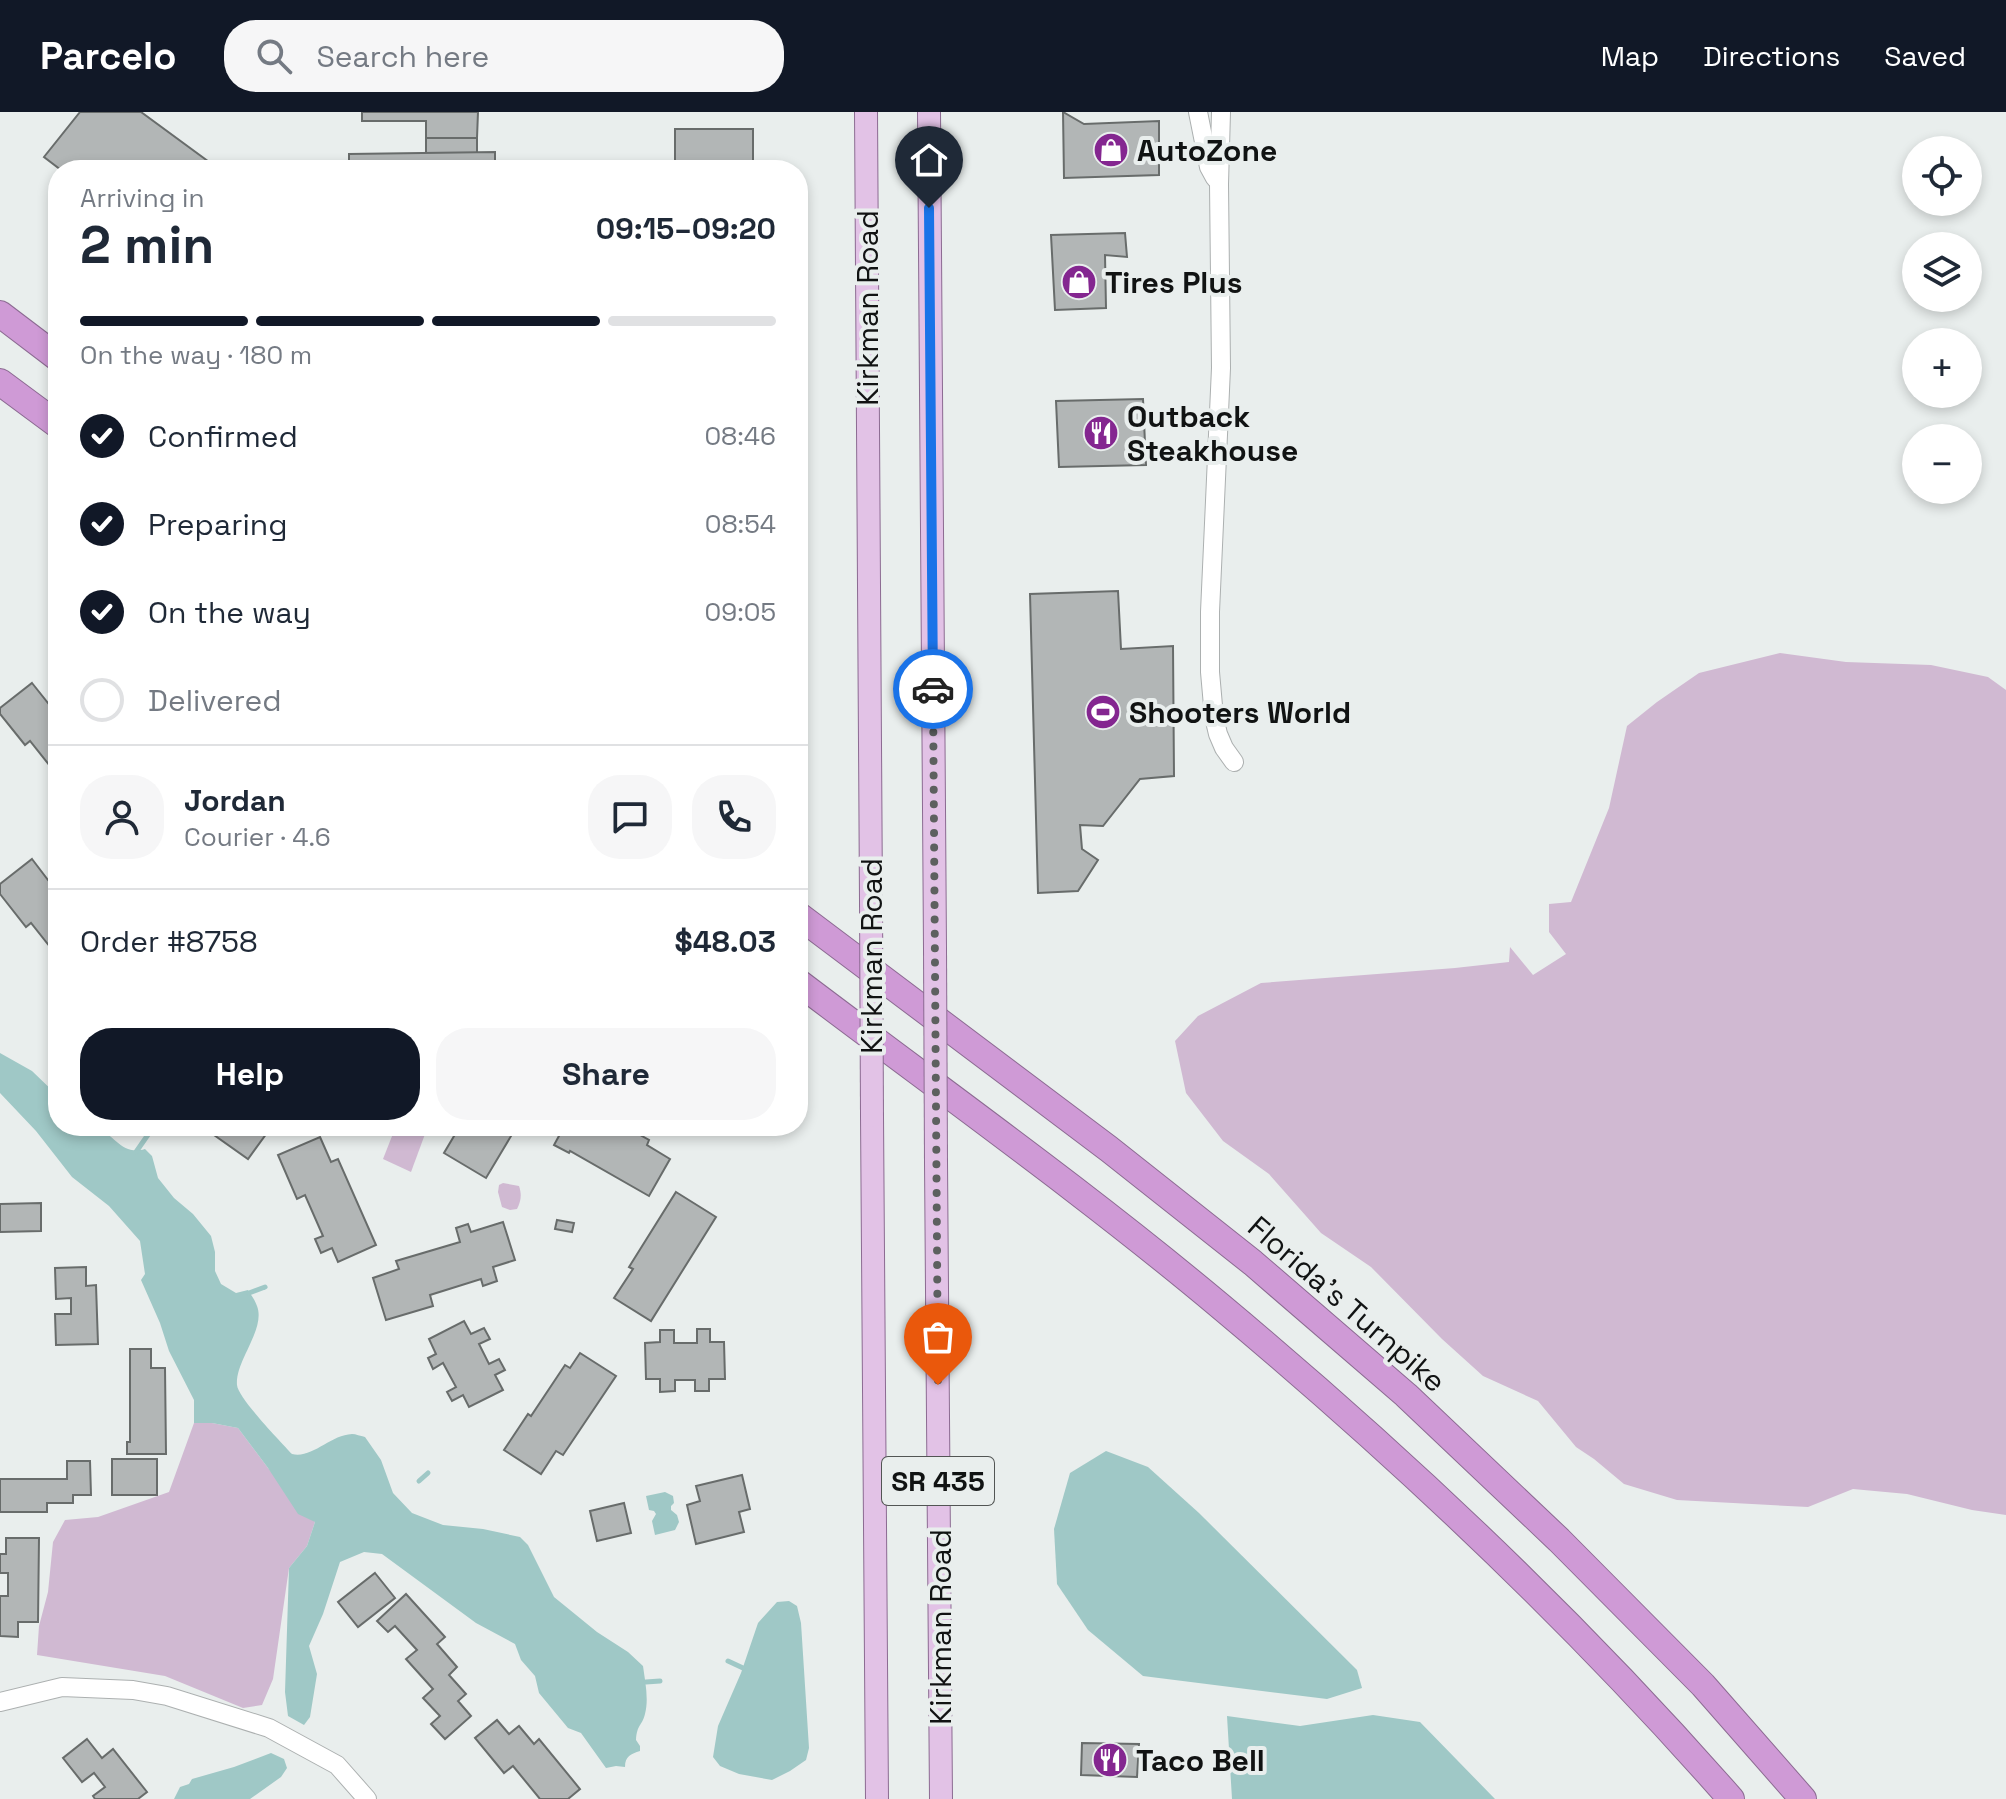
<!DOCTYPE html>
<meta charset="utf-8">
<style>
body{margin:0;font-family:"Space Grotesk",sans-serif;background:#f6f6f7;color:#1f2937;height:100vh;display:flex;flex-direction:column;font-size:30px;white-space:nowrap}
*{box-sizing:border-box;margin:0}
p{font-size:26px;color:#747a83}
.icon{flex:none;width:44px;height:44px;fill:none;stroke:currentColor;stroke-width:2;stroke-linecap:round;stroke-linejoin:round}
.map{position:relative;flex:1;overflow:hidden}
.drawer{position:absolute;left:48px;top:48px;width:760px;height:976px;display:flex;flex-direction:column;background:#fff;border-radius:32px;box-shadow:0 4px 12px #0003}
.drawer>*{flex:none}
.tools{position:absolute;left:1902px;top:24px;display:grid;gap:16px}
.tools a{display:grid;place-items:center;width:80px;height:80px;border-radius:50%;background:#fff;box-shadow:0 4px 12px #0003;font-size:40px}
.pin{position:absolute;display:grid;place-items:center;width:68px;height:68px;color:#fff;margin:-82px -34px;border-radius:50% 50% 50% 0;rotate:-45deg;box-shadow:0 0 8px #0007}
.pin .icon{rotate:45deg}
.courier{position:absolute;display:grid;place-items:center;width:80px;height:80px;margin:-40px;border:6px solid #1a73e8;border-radius:50%;background:#fff;color:#222;box-shadow:0 2px 10px #0007}
.overview em{font-style:normal;font-weight:600}
.overview div{display:flex;flex-direction:column-reverse}
.overview{display:flex;align-items:center;justify-content:space-between;height:136px;padding:0 32px}
h1{font-size:52px;font-weight:600;line-height:60px}
.bar{display:grid;grid-template-columns:repeat(4,1fr);gap:12px 8px;align-content:center;height:96px;padding:0 32px}
.bar i{height:10px;border-radius:6px;background:#e0e1e3}
.bar .on{background:#111827}
.bar p{grid-column:span 4}
.line{display:flex;align-items:center;gap:20px;padding:0 32px;border-top:2px solid #e0e1e3}
.line div{flex:1}
.round{display:grid;place-items:center;flex:none;width:84px;height:84px;border-radius:32px;background:#f6f6f7}
ol{padding:0 32px;list-style:none}
li{display:flex;align-items:center;gap:24px;height:88px}
li p{margin-inline-start:auto}
li .icon{padding:8px;border-radius:50%;background:#111827;color:#fff;stroke-width:4}
li:last-child{color:#747a83}
li i{width:44px;height:44px;border:4px solid #e0e1e3;border-radius:50%}
.primary-button{display:flex;gap:16px;margin-top:auto;padding:16px 32px}
.primary-button a{flex:1;height:92px;border-radius:32px;background:#111827;color:#fff;font-size:32px;font-weight:600;line-height:92px;text-align:center}
.primary-button a+a{background:#f6f6f7;color:#1f2937}
header{display:flex;align-items:center;gap:48px;box-sizing:border-box;height:112px;padding:0 40px;background:#111827;color:#fff}
header strong{font-size:38px}
nav{display:flex;gap:44px;margin-inline-start:auto;font-size:28px}
.search{width:560px;height:72px;background:#f6f6f7;display:flex;align-items:center;gap:20px;box-sizing:border-box;padding:0 28px;border-radius:32px;color:#747a83;font-size:30px}
.map>svg:first-child{display:block}
.green{fill:#d0b9d2}
.water{fill:#9fc8c6}
.lines{fill:none;stroke-linecap:round;stroke-linejoin:round}
.stream{stroke:#9fc8c6;stroke-width:5}
.building{fill:#b2b6b6;stroke:#686c6b;stroke-width:2}
.minor-casing{stroke:#acb0b0;stroke-width:20}
.major-casing{stroke:#8c6b92;stroke-width:24}
.highway-casing{stroke:#8c6b92;stroke-width:28}
.minor{stroke:#fff;stroke-width:18}
.major{stroke:#e2c2e6;stroke-width:22}
.highway{stroke:#cf9ad6;stroke-width:26}
.major-bridge-casing{stroke:#8c6b92;stroke-width:24;stroke-linecap:butt}
.major-bridge{stroke:#e2c2e6;stroke-width:22}
.done{stroke:#5d605f;stroke-width:8;stroke-dasharray:0 14.4}
.route{stroke:#1a73e8;stroke-width:10}
.labels{text-anchor:middle;dominant-baseline:central;stroke-width:8;stroke-linejoin:round;paint-order:stroke}
.shield{fill:#e9eeed;stroke:#525554;stroke-width:2}
.shield-label{font-size:28px;font-weight:bold;fill:#111313}
.poi-label{font-size:30px;font-weight:bold;fill:#111313;stroke:#e9eeed;text-anchor:start}
.street-label{font-size:30px;fill:#111313;stroke:#e9eeed}
</style>
<header>
<strong>Parcelo</strong>
<div class="search"><svg class="icon" aria-label="search" viewBox="0 0 24 24"><circle cx="10" cy="10" r="6"/><path d="M15 15l6 6"/></svg>Search here</div>
<nav><a>Map</a><a>Directions</a><a>Saved</a></nav>
</header>
<div class="map">
<svg width="2006" height="1687" viewBox="0 0 2006 1687">
<rect width="100%" height="100%" fill="#e9eeed"/>
<!-- green -->
<g class="green">
<polygon points="1780,541 1846,550 1931,553 1988,565 2006,578 2006,1403 1972,1398 1907,1382 1853,1377 1808,1395 1677,1388 1624,1372 1594,1347 1576,1335 1538,1289 1483,1264 1442,1227 1371,1155 1321,1121 1269,1062 1223,1029 1186,981 1175,929 1198,904 1261,871 1455,856 1509,850 1510,835 1533,863 1566,842 1549,820 1549,792 1571,790 1609,696 1627,614 1657,590 1699,561"/>
<polygon points="396,1014 428,1014 411,1060 383,1047"/>
<path d="M503,1071l16,3c3,9 2,15 -2,23l-7,1 -8,-3 -4,-15 1,-7z"/>
<polygon points="194,1311 212,1311 238,1316 268,1356 315,1410 307,1434 289,1456 273,1567 262,1593 243,1596 165,1564 37,1543 39,1514 48,1480 53,1430 65,1408 98,1405 169,1380"/>
</g>
<!-- water -->
<g class="water">
<path d="M0,941l32,18 26,25v30c12,0 30,-3 40,2 17,8 25,28 47,21l7,7 6,22 16,20 19,16 18,22 4,16v19l6,13 15,9 12,-3c3,5 7,10 9,16 9,23 -22,55 -20,79 1,13 44,57 55,69 20,5 38,-19 60,-20 4,0 8,2 13,3l16,23 12,33 19,20 31,12 40,4 37,8 8,8 26,52 43,35 31,20 15,14c2,15 6,33 2,48 -3,12 -8,10 -9,26l4,6v5c-9,3 -15,5 -15,16l-9,-1 -10,2 -25,-35 -13,-5 -29,-35 -4,-17 -14,-16 -6,-16 -39,-21 -94,-69 -18,-2 -24,10 -17,52 -14,32 8,28 -7,43 -6,8 -16,-9 -3,-24 4,-124 18,-22 8,-24 -17,-8 -30,-46 -30,-40 -26,-5h-18v-23l-25,-49 -9,-28 -19,-43 4,-6 -5,-33 -31,-35 -37,-29 -36,-46 -36,-38z"/>
<polygon points="1106,1339 1148,1355 1199,1401 1357,1558 1362,1576 1327,1587 1143,1564 1088,1518 1057,1472 1054,1417 1070,1361"/>
<polygon points="665,1380 673,1384 674,1391 671,1394 671,1398 677,1403 679,1410 675,1418 655,1423 652,1409 656,1402 654,1399 649,1398 646,1384"/>
<polygon points="789,1489 797,1494 801,1511 809,1636 806,1648 790,1659 772,1668 739,1662 720,1654 713,1645 718,1614 741,1561 758,1511 777,1490"/>
<polygon points="1373,1603 1420,1610 1495,1687 1232,1687 1227,1604 1300,1614"/>
<polygon points="271,1641 284,1647 287,1656 281,1665 250,1687 174,1687 180,1675 189,1672 192,1667 234,1655"/>
</g>
<g class="lines">
<!-- stream -->
<g class="stream">
<polyline points="136,1040 154,1014"/>
<polyline points="249,1181 265,1175"/>
<polyline points="419,1369 428,1361"/>
<polyline points="728,1549 743,1556"/>
<polyline points="646,1570 660,1569"/>
</g>
</g>
<!-- building -->
<g class="building">
<polygon points="80,0 141,0 220,58 61,58 44,45"/>
<polygon points="362,0 478,0 477,26 426,26 426,9 362,9"/>
<polygon points="1063,0 1084,12 1159,9 1159,63 1064,66"/>
<rect x="675" y="17" width="78" height="35"/>
<rect x="426" y="26" width="51" height="15"/>
<polygon points="495,40 495,58 349,58 349,42"/>
<polygon points="1125,121 1127,145 1105,143 1106,196 1055,198 1051,123"/>
<polygon points="1143,287 1146,353 1059,355 1056,289"/>
<polygon points="1118,479 1121,537 1173,534 1174,664 1140,667 1103,714 1080,713 1082,737 1098,748 1078,779 1038,781 1030,482"/>
<polygon points="32,571 52,596 56,592 58,594 58,664 30,629 25,633 0,602 0,596"/>
<polygon points="32,747 48,768 53,765 58,771 58,845 31,811 26,815 0,782 0,772"/>
<polygon points="220,1014 272,1014 248,1047 214,1023"/>
<polygon points="460,1014 517,1014 486,1066 444,1041"/>
<polygon points="549,1014 624,1014 649,1028 647,1033 670,1047 649,1084 570,1039 569,1041 554,1033 560,1022 548,1015"/>
<polygon points="320,1025 331,1050 338,1047 376,1133 338,1150 332,1136 321,1141 315,1127 323,1124 305,1083 297,1087 278,1043"/>
<polygon points="676,1080 716,1105 651,1209 614,1186 633,1157 629,1155"/>
<polygon points="41,1091 41,1119 0,1120 0,1092"/>
<polygon points="557,1108 574,1111 572,1120 555,1117"/>
<polygon points="503,1110 515,1148 493,1155 497,1169 483,1174 481,1167 430,1183 433,1194 386,1208 373,1166 399,1157 396,1149 460,1130 456,1116 468,1112 471,1120"/>
<polygon points="86,1155 86,1174 96,1173 98,1232 56,1233 55,1202 71,1202 71,1186 56,1187 55,1156"/>
<polygon points="464,1209 471,1222 484,1216 490,1227 479,1232 489,1252 499,1247 505,1258 495,1263 503,1278 469,1295 463,1283 452,1289 447,1280 456,1275 443,1251 433,1257 428,1246 436,1242 429,1227"/>
<polygon points="697,1217 710,1217 710,1230 724,1230 725,1267 709,1267 709,1279 695,1279 695,1268 675,1268 675,1279 660,1280 660,1267 646,1267 645,1231 660,1230 660,1218 674,1218 674,1231 697,1231"/>
<polygon points="130,1237 151,1237 151,1256 165,1256 166,1342 127,1342 127,1330 130,1330"/>
<polygon points="580,1241 616,1264 563,1343 556,1339 541,1362 504,1338 528,1302 531,1304 565,1253 570,1256"/>
<rect x="112" y="1347" width="45" height="36"/>
<polygon points="67,1349 90,1349 91,1383 73,1383 73,1391 47,1391 47,1400 0,1400 0,1367 67,1367"/>
<polygon points="742,1363 750,1397 739,1400 744,1420 696,1432 687,1393 700,1389 696,1374"/>
<polygon points="624,1391 631,1421 597,1429 590,1399"/>
<polygon points="6,1426 39,1426 38,1510 18,1510 18,1525 0,1524 0,1484 8,1484 8,1461 0,1461 0,1442 6,1442"/>
<polygon points="375,1461 395,1486 358,1515 338,1490"/>
<polygon points="406,1482 445,1525 437,1532 457,1555 449,1563 466,1582 458,1589 471,1604 445,1627 431,1612 440,1604 423,1586 433,1577 406,1547 417,1538 395,1514 388,1520 377,1509"/>
<polygon points="497,1608 509,1622 519,1614 534,1632 539,1627 580,1677 568,1687 540,1687 513,1654 504,1661 475,1626"/>
<polygon points="87,1627 102,1646 113,1637 147,1680 138,1687 95,1687 93,1684 105,1675 94,1661 82,1670 63,1646"/>
<polygon points="1082,1631 1139,1632 1137,1665 1081,1663"/>
</g>
<g class="lines">
<defs>
<g id="minor">
<polyline points="1198,0 1209,55 1215,66"/>
<polyline points="1221,0 1219,72 1221,256 1210,500 1210,560 1214,605 1218,622 1224,636 1234,650"/>
<polyline points="0,1590 62,1575 133,1578 167,1584 269,1616 337,1653 367,1687"/>
</g>
<g id="major">
<polyline points="866,0 871,789"/>
<polyline points="929,0 935,836"/>
<polyline points="872,1004 877,1687"/>
<polyline points="936,1050 941,1687"/>
</g>
<g id="highway">
<polyline points="0,202 58,246"/>
<polyline points="0,270 58,313"/>
<polyline points="798,803 1109,1037 1253,1151 1406,1283 1559,1428 1703,1573 1803,1687"/>
<path d="M798,870c141,107 286,210 421,323 182,152 356,316 512,494"/>
</g>
</defs>
<!-- minor casing -->
<use href="#minor" class="minor-casing"/>
<!-- major casing -->
<use href="#major" class="major-casing"/>
<!-- highway casing -->
<use href="#highway" class="highway-casing"/>
<!-- minor -->
<use href="#minor" class="minor"/>
<!-- major -->
<use href="#major" class="major"/>
<!-- highway -->
<use href="#highway" class="highway"/>
<defs>
<g id="major-bridge">
<polyline points="871,789 872,1004"/>
<polyline points="935,836 936,1050"/>
</g>
</defs>
<!-- major-bridge casing -->
<use href="#major-bridge" class="major-bridge-casing"/>
<!-- major-bridge -->
<use href="#major-bridge" class="major-bridge"/>
</g>
<g class="lines">
<!-- done -->
<polyline class="done" points="933,577 938,1273"/>
<!-- route -->
<polyline class="route" points="929,96 933,577"/>
</g>
<!-- icons -->
<defs>
<symbol id="shop-disc" viewBox="-11 -11 22 22"><circle r="9.5" fill="#842690" stroke="#e9eeed"/><path d="M-5-2.5h2.3a2.7 3.5 0 0 1 5.4 0H5L5.5 6h-11ZM-1.5-2.5h3a1.5 2.3 0 0 0-3 0Z" fill="#fff"/></symbol>
<symbol id="restaurant-disc" viewBox="-11 -11 22 22"><circle r="9.5" fill="#842690" stroke="#e9eeed"/><path d="M-5-6h1v4h1v-4h1v4h1v-4h1v5L-1.5 .5V6h-2V.5L-5-1ZM5-6V6H3V1.5H1.5Q1.5-4 5-6Z" fill="#fff"/></symbol>
<symbol id="stadium-disc" viewBox="-11 -11 22 22"><circle r="9.5" fill="#842690" stroke="#e9eeed"/><path d="M0-5a6.5 5 0 1 0 0 10a6.5 5 0 1 0 0-10ZM-3.5-1.8h7v3.6h-7Z" fill="#fff"/></symbol>
</defs>
<g fill-rule="evenodd">
<use href="#shop-disc" x="1091" y="18" width="40" height="40"/>
<use href="#shop-disc" x="1059" y="150" width="40" height="40"/>
<use href="#restaurant-disc" x="1081" y="301" width="40" height="40"/>
<use href="#stadium-disc" x="1083" y="580" width="40" height="40"/>
<use href="#restaurant-disc" x="1090" y="1628" width="40" height="40"/>
</g>
<g class="labels">
<!-- shield labels -->
<rect class="shield" x="882" y="1345" width="112" height="48" rx="6"/>
<g class="shield-label">
<text x="938" y="1369">SR 435</text>
</g>
<!-- poi labels -->
<g class="poi-label">
<text x="1137" y="38">AutoZone</text>
<text x="1105" y="170">Tires Plus</text>
<text x="1127" y="304">Outback<tspan x="1127" dy="34">Steakhouse</tspan></text>
<text x="1129" y="600">Shooters World</text>
<text x="1136" y="1648">Taco Bell</text>
</g>
<!-- street labels -->
<g class="street-label">
<text transform="translate(867 196) rotate(-90)">Kirkman Road</text>
<text transform="translate(871 844) rotate(-90)">Kirkman Road</text>
<text transform="translate(1347 1192) rotate(41)">Florida's Turnpike</text>
<text transform="translate(940 1515) rotate(-90)">Kirkman Road</text>
</g>
</g>
</svg>
<div class="tools">
<a><svg class="icon" aria-label="locate" viewBox="0 0 24 24"><circle cx="12" cy="12" r="6"/><path d="M12 2v4M12 18v4M2 12h4M18 12h4"/></svg></a>
<a><svg class="icon" aria-label="layers" viewBox="0 0 24 24"><path d="M12 4l9 5-9 5-9-5zM3 14l9 5 9-5"/></svg></a>
<a>+</a>
<a>−</a>
</div>
<div class="pin" style="left:938px;top:1273px;background:#ea580c"><svg class="icon" aria-label="bag" viewBox="0 0 24 24"><path d="M5 8h14l-1 12H6zM9 8a3 3 0 0 1 6 0"/></svg></div>
<div class="pin" style="left:929px;top:96px;background:#1f2937"><svg class="icon" aria-label="home" viewBox="0 0 24 24"><path d="M3 11l9-7 9 7M6 9v11h12V9"/></svg></div>
<div class="courier" style="left:933px;top:577px"><svg class="icon" aria-label="car" viewBox="0 0 24 24"><path d="M5 17H2v-5l4-1 3-4h7l3 4 3 1v5h-3M9 17h6M6 11h13"/><circle cx="7" cy="17" r="2"/><circle cx="17" cy="17" r="2"/></svg></div>
<section class="drawer">
<div class="overview"><div><h1>2 min</h1><p>Arriving in</p></div><em>09:15–09:20</em></div>
<div class="bar"><i class="on"></i><i class="on"></i><i class="on"></i><i></i><p>On the way · 180 m</p></div>
<ol>
<li><svg class="icon" aria-label="check" viewBox="0 0 24 24"><path d="M5 12l5 5 9-10"/></svg>Confirmed<p>08:46</p></li>
<li><svg class="icon" aria-label="check" viewBox="0 0 24 24"><path d="M5 12l5 5 9-10"/></svg>Preparing<p>08:54</p></li>
<li><svg class="icon" aria-label="check" viewBox="0 0 24 24"><path d="M5 12l5 5 9-10"/></svg>On the way<p>09:05</p></li>
<li><i></i>Delivered</li>
</ol>
<div class="line" style="height:144px"><a class="round"><svg class="icon" aria-label="person" viewBox="0 0 24 24"><circle cx="12" cy="8" r="4"/><path d="M4 21q1-7 8-7t8 7"/></svg></a><div><b>Jordan</b><p>Courier · 4.6</p></div><a class="round"><svg class="icon" aria-label="chat" viewBox="0 0 24 24"><path d="M4 5h16v11H9l-5 4z"/></svg></a><a class="round"><svg class="icon" aria-label="phone" viewBox="0 0 24 24"><path d="M5 4h4l2 5-3 2q2 4 5 5l2-3 5 2v4C11 20 4 13 5 4z"/></svg></a></div>
<div class="line" style="height:104px"><div>Order #8758</div><b>$48.03</b></div>
<div class="primary-button"><a>Help</a><a>Share</a></div>
</section>
</div>
